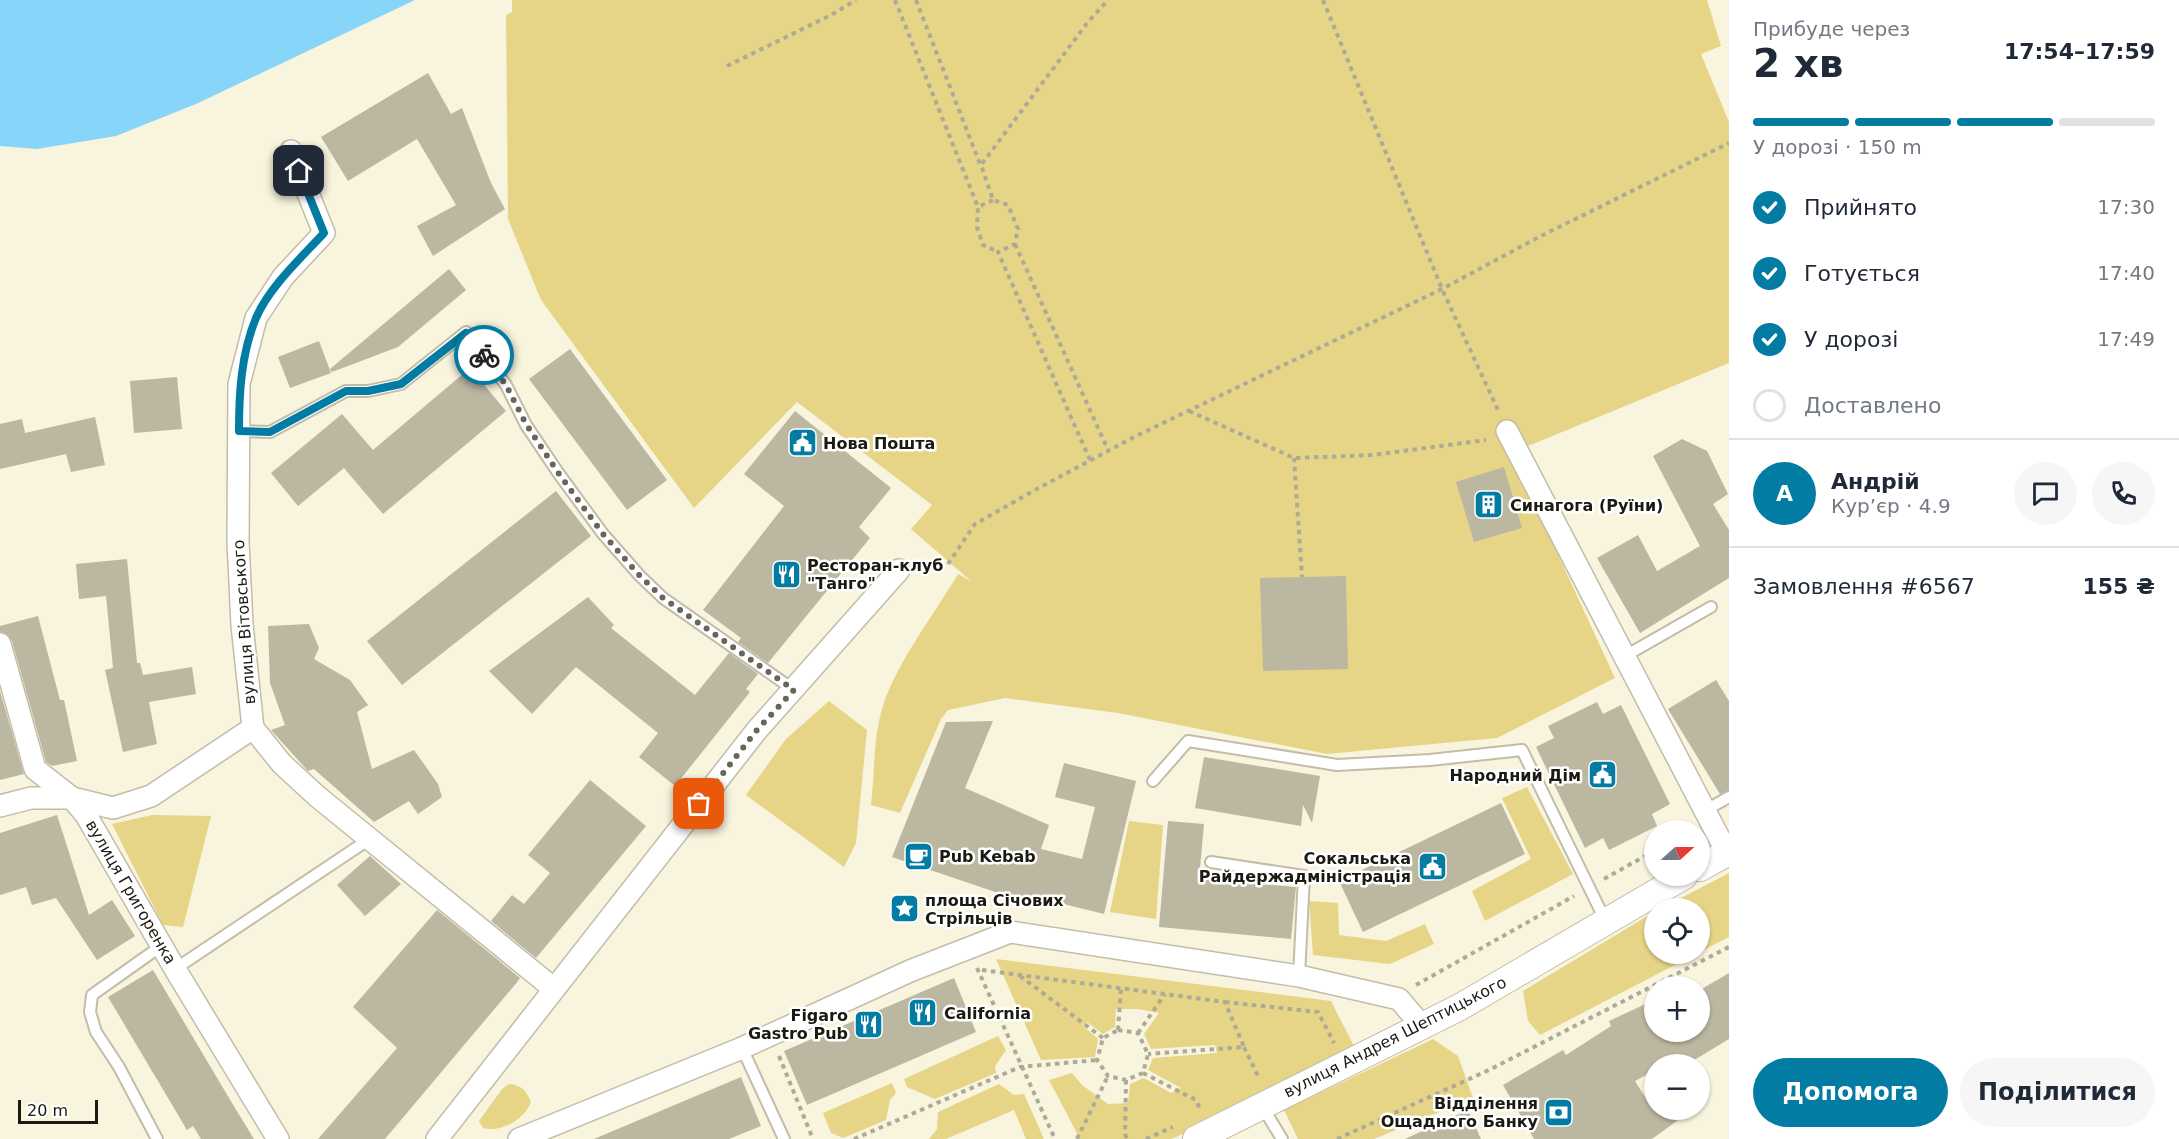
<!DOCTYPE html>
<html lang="uk">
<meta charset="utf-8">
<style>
body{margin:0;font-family:"DejaVu Sans",sans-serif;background:#f6f6f7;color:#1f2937;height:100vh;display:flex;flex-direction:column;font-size:22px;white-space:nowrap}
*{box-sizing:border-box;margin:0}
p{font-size:20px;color:#747a83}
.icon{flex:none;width:33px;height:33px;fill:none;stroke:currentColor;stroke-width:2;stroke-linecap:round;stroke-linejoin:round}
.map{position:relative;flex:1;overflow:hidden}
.panel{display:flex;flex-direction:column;background:#fff;width:450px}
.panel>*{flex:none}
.needle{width:39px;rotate:69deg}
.controls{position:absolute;left:1644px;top:820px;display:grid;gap:12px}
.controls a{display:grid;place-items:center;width:66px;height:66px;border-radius:50%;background:#fff;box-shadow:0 2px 4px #0004;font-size:30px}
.scale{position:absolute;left:18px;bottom:15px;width:80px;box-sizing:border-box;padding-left:6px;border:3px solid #1b1a12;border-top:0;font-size:16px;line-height:21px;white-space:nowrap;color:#1b1a12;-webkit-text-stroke:4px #fff;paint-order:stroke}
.pin{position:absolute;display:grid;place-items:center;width:51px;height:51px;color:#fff;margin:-26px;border-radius:12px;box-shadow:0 3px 9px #0006}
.courier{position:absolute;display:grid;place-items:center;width:60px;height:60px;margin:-30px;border:4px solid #037ca3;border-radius:50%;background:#fff;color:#222;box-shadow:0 2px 8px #0007}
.overview em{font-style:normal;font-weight:700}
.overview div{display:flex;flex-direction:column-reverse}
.overview{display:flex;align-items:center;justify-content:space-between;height:102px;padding:0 24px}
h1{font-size:39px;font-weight:700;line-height:45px}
.bar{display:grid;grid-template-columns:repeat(4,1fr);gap:9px 6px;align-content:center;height:72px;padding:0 24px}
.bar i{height:8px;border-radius:4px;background:#e0e1e3}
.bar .current{background:#037ca3}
.bar p{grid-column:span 4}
.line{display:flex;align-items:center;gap:15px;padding:0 24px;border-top:2px solid #e0e1e3}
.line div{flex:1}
.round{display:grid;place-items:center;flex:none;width:63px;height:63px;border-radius:32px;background:#f6f6f7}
ol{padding:0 24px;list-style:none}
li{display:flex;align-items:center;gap:18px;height:66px}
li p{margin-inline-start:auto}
li .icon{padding:6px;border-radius:50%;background:#037ca3;color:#fff;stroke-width:4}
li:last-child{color:#747a83}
li i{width:33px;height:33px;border:3px solid #e0e1e3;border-radius:50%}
.primary-button{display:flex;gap:12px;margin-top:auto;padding:12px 24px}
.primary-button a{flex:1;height:69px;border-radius:36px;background:#037ca3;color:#fff;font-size:24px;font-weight:700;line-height:69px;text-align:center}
.primary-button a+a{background:#f6f6f7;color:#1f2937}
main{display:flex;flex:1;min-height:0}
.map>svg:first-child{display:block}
.green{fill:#e6d586}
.water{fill:#87d5f9}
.building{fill:#bbb7a1}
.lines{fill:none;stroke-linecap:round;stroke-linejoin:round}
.service-casing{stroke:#c2bda8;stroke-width:14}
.minor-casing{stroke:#c2bda8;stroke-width:24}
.tertiary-casing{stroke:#c2bda8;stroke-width:28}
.path{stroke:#adaa98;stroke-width:4;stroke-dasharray:4.5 4.5;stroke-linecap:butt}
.service{stroke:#fff;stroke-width:10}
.minor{stroke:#fff;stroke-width:21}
.tertiary{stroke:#fff;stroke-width:26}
.done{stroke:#686659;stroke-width:6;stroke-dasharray:0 10.8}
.route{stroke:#037ca3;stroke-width:8}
.labels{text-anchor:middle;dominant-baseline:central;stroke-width:5;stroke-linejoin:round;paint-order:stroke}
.poi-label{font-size:16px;font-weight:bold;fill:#1b1a12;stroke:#fff;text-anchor:start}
.street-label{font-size:16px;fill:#1b1a12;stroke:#fff}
</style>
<main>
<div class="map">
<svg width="1729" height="1139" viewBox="0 0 1729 1139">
<rect width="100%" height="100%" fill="#f8f4dd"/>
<!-- green -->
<g class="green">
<path d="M512,0h1195l14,46 -20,8 28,68v241l-218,90 104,225 -118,60 -170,16 -209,-41 -113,-15 -57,12 -7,9 -41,94 -29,-8c4,-33 2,-71 13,-102 14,-42 51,-90 74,-129l13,7 -60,-52 21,-24 -135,-103 -103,106 -153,-208 -33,-81 -2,-204 6,-3z"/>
<polygon points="829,701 867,730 856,843 844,867 746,795 786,739"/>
<polygon points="1527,787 1573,874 1485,921 1472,891 1531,859 1502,798"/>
<polygon points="152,815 211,816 183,927 163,925 112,824"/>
<polygon points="1129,821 1163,825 1156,919 1110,912"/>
<polygon points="1729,873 1729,937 1700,952 1700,909 1660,909"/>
<polygon points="1309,901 1338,903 1339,935 1386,941 1425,924 1434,944 1390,964 1313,955"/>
<polygon points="1654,912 1654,954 1696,954 1540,1035 1528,1021 1523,991"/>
<polygon points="996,959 1331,1001 1356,1050 1172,1139 1080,1139 1049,1080 1072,1073 1082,1085 1108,1104 1128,1103 1130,1084 1144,1078 1171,1093 1181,1088 1148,1070 1153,1058 1217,1053 1215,1045 1151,1049 1144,1034 1159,1013 1138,1009 1116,1009 1115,1027 1103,1034 1087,1022 1083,1026 1098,1039 1095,1057 1041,1060"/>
<polygon points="998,1036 1006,1050 995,1066 996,1073 935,1099 907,1087 904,1079"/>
<polygon points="1433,1039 1458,1056 1473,1098 1374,1139 1298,1139 1284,1110"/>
<polygon points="892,1083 896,1093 890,1100 886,1120 843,1138 831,1133 823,1113"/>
<path d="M509,1084c13,1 17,7 22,18 -6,17 -30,31 -48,26l-4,-7 23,-32z"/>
<polygon points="999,1084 1014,1095 1024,1094 1044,1139 1026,1139 1014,1110 946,1139 929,1139 937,1129 938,1112"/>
</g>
<!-- water -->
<polygon class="water" points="0,0 415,0 196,104 116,136 37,149 0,146"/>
<!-- building -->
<g class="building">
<polygon points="428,73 451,114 462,108 491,183 505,209 433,256 417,226 456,205 417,139 348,181 321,137"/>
<polygon points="449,269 466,290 398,347 332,372 330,369"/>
<polygon points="319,341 331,373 290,388 278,357"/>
<polygon points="570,349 667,480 627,510 529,379"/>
<polygon points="470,368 506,411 383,514 344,468 298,506 271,473 342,414 373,450"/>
<polygon points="177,377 182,429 134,433 130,381"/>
<polygon points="795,411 891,488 859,527 870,538 768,663 738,642 741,638 703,610 784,506 744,474"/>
<polygon points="95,417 105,465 71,472 66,454 0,469 0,424 22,419 25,433"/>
<polygon points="1682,439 1707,451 1728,494 1713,504 1729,530 1729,578 1640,633 1597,558 1638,535 1657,571 1700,546 1653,456"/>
<polygon points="1504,467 1522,528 1474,542 1456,482"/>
<polygon points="556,491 591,536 402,685 367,641"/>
<polygon points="127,559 137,663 140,663 143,675 192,667 196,694 149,702 157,744 123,752 105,670 113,668 106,596 79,599 76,564"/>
<polygon points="1346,576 1348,669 1263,671 1260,578"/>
<polygon points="588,597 614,625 611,628 695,695 729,653 758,674 746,689 750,692 675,786 639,757 658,733 576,667 532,714 489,671"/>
<polygon points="38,616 60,700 64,700 77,761 52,766 46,762 12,641 8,635 0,632 0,626"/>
<polygon points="309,624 319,648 314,659 350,680 368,705 357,712 372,769 414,750 438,784 442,797 418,814 409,801 374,822 314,769 308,771 271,730 285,725 270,683 268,626"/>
<polygon points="1716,680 1729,701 1729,790 1720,794 1668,709"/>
<polygon points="0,691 24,774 0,780"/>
<polygon points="1597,702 1603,714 1621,705 1670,804 1652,814 1657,826 1609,850 1603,838 1585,848 1536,747 1554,738 1548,726"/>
<polygon points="993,721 965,788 1049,825 1041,849 1082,859 1095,807 1055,797 1064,763 1136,781 1104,914 1027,895 1025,902 892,857 946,722"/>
<polygon points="1204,757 1320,776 1312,823 1303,805 1301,826 1195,808"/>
<polygon points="590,780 646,826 536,958 491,921 512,895 524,904 550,873 528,855"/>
<polygon points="1501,803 1525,854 1363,932 1339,881"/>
<polygon points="57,815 89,915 112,900 135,936 97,960 56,898 32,905 26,887 0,895 0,833"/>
<polygon points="1168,821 1204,824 1199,879 1296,887 1291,939 1159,927"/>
<polygon points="370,856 401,884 365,916 337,885"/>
<polygon points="437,910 520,978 518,981 385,1139 318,1139 397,1048 353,1007"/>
<polygon points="153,970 232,1103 254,1139 201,1139 193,1126 187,1130 108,997"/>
<polygon points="1729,973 1729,1039 1686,1065 1654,1065 1654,1071 1635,1081 1653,1110 1692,1110 1652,1139 1534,1139 1503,1085 1563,1050 1566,1055 1611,1026 1609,1021 1654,1000 1654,1032 1700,1032 1700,990"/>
<polygon points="954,978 976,1032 807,1105 784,1051"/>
<polygon points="741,1077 761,1126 729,1139 594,1139"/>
<polygon points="1468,1110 1481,1139 1405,1139"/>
</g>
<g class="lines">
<defs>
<g id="service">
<polyline points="239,431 270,432 346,391 368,391 401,384 466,332 506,385 526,425 559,474 603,534 640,576 663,598 794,690"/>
<polyline points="1625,656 1711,607"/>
<polyline points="1153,781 1188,741 1337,765 1430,760 1522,750 1606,922"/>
<polyline points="1704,811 1729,797"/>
<polyline points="1211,862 1304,876 1299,976"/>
<polyline points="175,969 368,840"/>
<polyline points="742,1048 784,1139"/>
<polyline points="1262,1106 1282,1139"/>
<polyline points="157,1139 119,1067 96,1032 90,1012 92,995 161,946"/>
</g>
<g id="minor">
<polyline points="291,151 324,233 283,277 256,318 239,384 238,542 242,625 253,728 282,764 318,797 553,988"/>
<polyline points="1507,431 1727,853"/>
<polyline points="0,644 35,769 72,798 86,815 175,969 278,1139"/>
<polyline points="0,806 31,798 72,798 113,808 151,796 253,728"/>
<polyline points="437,1139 757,730 899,570"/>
<polyline points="519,1139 742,1048 910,971 1010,932 1299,976 1399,999 1423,1027"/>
</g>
<g id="tertiary">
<polyline points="1700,868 1729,852"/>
<polyline points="1196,1139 1460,1007 1684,876"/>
</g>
</defs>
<!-- service casing -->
<use href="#service" class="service-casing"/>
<!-- minor casing -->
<use href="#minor" class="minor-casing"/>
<!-- tertiary casing -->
<use href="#tertiary" class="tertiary-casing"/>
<!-- path -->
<g class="path">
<polyline points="895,0 978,207"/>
<polyline points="916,0 980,164"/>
<polyline points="1323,0 1442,289 1498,410"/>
<polyline points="727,66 831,15 856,0"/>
<polyline points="993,200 978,207 977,227 983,245 998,252"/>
<polyline points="1015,244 1108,450"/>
<polyline points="1189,411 1294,458 1373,455 1486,440"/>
<polyline points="1294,458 1302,577"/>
<polyline points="1090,460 998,252 1015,244 1018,229 1008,205 993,200 981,165 1088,22 1108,0"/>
<polyline points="948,564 975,524 1035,490 1134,437 1442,289 1539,237 1729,143"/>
<polyline points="1604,879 1654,851"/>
<polyline points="977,968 1055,1139"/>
<polyline points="982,970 1225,1002 1244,1047 1148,1054"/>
<polyline points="1020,976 1103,1038"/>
<polyline points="1416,985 1574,896"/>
<polyline points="1225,1002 1318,1012 1334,1043"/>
<polygon points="1118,1030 1138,1033 1148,1054 1143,1073 1126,1080 1108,1076 1097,1060 1103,1038"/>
<polyline points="1118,1030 1121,989"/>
<polyline points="1138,1033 1165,994"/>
<polyline points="1244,1047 1259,1078"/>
<polyline points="779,1056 813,1139"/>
<polyline points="1143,1073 1196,1100 1200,1109"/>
<polyline points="1126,1080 1125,1134 1127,1139"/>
<polyline points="854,1139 1020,1067 1097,1060"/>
<polyline points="1077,1139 1108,1076"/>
<polyline points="1146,1139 1173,1127"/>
<polyline points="1337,1139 1489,1070 1729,947"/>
</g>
<!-- service -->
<use href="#service" class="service"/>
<!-- minor -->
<use href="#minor" class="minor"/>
<!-- tertiary -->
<use href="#tertiary" class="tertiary"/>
</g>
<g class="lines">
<!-- done -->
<polyline class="done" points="484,355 506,385 526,424 559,474 603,534 640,576 663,598 794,690 757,730 699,804"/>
<!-- route -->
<path class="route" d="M299,171l25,62c-22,24 -55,54 -68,85 -15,36 -17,76 -17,113l31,1 76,-41h22l33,-7 65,-51 18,22"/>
</g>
<!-- icons -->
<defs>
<symbol id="civic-square" viewBox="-11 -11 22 22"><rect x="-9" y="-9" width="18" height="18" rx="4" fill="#037ca3" stroke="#fff"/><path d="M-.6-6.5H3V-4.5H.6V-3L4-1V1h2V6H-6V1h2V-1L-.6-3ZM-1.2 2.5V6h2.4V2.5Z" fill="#fff"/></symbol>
<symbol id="building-square" viewBox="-11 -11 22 22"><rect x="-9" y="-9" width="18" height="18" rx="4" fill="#037ca3" stroke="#fff"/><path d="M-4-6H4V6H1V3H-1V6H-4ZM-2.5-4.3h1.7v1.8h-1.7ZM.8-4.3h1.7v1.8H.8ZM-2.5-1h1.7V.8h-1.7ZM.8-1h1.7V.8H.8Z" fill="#fff"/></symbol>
<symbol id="restaurant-square" viewBox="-11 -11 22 22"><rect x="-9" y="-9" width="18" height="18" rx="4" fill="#037ca3" stroke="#fff"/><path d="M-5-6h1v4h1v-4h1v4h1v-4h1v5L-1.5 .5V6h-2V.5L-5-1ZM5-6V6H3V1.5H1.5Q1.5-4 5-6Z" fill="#fff"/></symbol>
<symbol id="cafe-square" viewBox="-11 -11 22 22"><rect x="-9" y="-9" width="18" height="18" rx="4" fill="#037ca3" stroke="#fff"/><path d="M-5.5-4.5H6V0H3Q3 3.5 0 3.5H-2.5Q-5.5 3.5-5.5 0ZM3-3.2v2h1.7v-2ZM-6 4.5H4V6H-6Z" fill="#fff"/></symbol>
<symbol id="sight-square" viewBox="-11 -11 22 22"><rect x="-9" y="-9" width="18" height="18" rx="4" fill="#037ca3" stroke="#fff"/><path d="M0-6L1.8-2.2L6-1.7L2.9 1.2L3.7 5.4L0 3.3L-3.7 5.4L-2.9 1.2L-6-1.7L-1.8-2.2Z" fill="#fff"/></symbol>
<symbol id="bank-square" viewBox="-11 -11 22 22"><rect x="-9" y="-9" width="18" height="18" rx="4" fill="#037ca3" stroke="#fff"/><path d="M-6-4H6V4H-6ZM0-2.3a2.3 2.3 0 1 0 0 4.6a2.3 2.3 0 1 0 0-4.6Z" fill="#fff"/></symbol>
</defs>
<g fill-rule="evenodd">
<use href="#civic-square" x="786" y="426" width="33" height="33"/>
<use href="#building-square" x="1472" y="488" width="33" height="33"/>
<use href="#restaurant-square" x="770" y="558" width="33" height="33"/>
<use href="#civic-square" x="1586" y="758" width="33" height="33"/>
<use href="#cafe-square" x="902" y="840" width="33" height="33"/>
<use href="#civic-square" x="1416" y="850" width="33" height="33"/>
<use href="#sight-square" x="888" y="892" width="33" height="33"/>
<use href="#restaurant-square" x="906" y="996" width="33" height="33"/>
<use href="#restaurant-square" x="852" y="1008" width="33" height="33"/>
<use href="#bank-square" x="1542" y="1096" width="33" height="33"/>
</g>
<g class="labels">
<!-- poi labels -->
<g class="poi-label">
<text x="823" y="443">Нова Пошта</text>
<text x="1510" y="505">Синагога (Руїни)</text>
<text x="807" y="565">Ресторан-клуб<tspan x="807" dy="18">"Танго"</tspan></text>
<text x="1581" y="775" text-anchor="end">Народний Дім</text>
<text x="939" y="856">Pub Kebab</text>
<text x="1411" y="858" text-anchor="end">Сокальська<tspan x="1411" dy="18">Райдержадміністрація</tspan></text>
<text x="925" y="900">площа Січових<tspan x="925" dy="18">Стрільців</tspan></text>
<text x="944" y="1013">California</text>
<text x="848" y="1015" text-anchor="end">Figaro<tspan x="848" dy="18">Gastro Pub</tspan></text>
<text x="1538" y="1103" text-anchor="end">Відділення<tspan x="1538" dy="18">Ощадного Банку</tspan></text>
</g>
<!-- street labels -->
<g class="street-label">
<text transform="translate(244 622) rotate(-94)">вулиця Вітовського</text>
<text transform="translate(131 892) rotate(60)">вулиця Григоренка</text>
<text transform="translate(1395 1037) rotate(-27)">вулиця Андрея Шептицького</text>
</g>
</g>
</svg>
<div class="controls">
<a><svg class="needle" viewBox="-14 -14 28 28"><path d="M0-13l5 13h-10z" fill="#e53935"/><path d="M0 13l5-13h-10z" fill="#747a83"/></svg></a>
<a><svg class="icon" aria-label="locate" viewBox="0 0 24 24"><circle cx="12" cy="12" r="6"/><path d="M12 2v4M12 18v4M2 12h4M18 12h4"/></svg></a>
<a>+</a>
<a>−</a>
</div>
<div class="scale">20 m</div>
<div class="pin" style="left:699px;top:804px;background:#ea580c"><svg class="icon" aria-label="bag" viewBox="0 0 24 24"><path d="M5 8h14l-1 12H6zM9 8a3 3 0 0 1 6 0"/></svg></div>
<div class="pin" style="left:299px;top:171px;background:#1f2937"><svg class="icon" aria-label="home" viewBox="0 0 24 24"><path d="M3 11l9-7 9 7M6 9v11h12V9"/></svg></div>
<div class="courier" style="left:484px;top:355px"><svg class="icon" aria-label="bike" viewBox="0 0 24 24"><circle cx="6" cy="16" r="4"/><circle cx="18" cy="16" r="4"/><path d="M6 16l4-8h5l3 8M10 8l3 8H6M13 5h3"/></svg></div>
</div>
<section class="panel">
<div class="overview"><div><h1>2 хв</h1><p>Прибуде через</p></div><em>17:54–17:59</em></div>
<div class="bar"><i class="current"></i><i class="current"></i><i class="current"></i><i></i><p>У дорозі · 150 m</p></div>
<ol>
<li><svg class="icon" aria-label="check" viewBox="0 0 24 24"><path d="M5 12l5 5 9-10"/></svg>Прийнято<p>17:30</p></li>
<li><svg class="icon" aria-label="check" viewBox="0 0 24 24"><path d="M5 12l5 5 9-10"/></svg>Готується<p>17:40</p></li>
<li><svg class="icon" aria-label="check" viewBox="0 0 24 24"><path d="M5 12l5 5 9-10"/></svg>У дорозі<p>17:49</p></li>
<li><i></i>Доставлено</li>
</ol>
<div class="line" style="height:108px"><b class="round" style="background:#037ca3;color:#fff">А</b><div><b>Андрій</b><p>Кур’єр · 4.9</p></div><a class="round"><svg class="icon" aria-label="chat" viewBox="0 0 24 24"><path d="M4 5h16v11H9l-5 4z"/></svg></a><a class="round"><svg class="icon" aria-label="phone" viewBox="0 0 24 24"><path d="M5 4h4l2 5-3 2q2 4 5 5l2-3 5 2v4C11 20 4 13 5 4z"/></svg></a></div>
<div class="line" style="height:78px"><div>Замовлення #6567</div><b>155 ₴</b></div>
<div class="primary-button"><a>Допомога</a><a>Поділитися</a></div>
</section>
</main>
